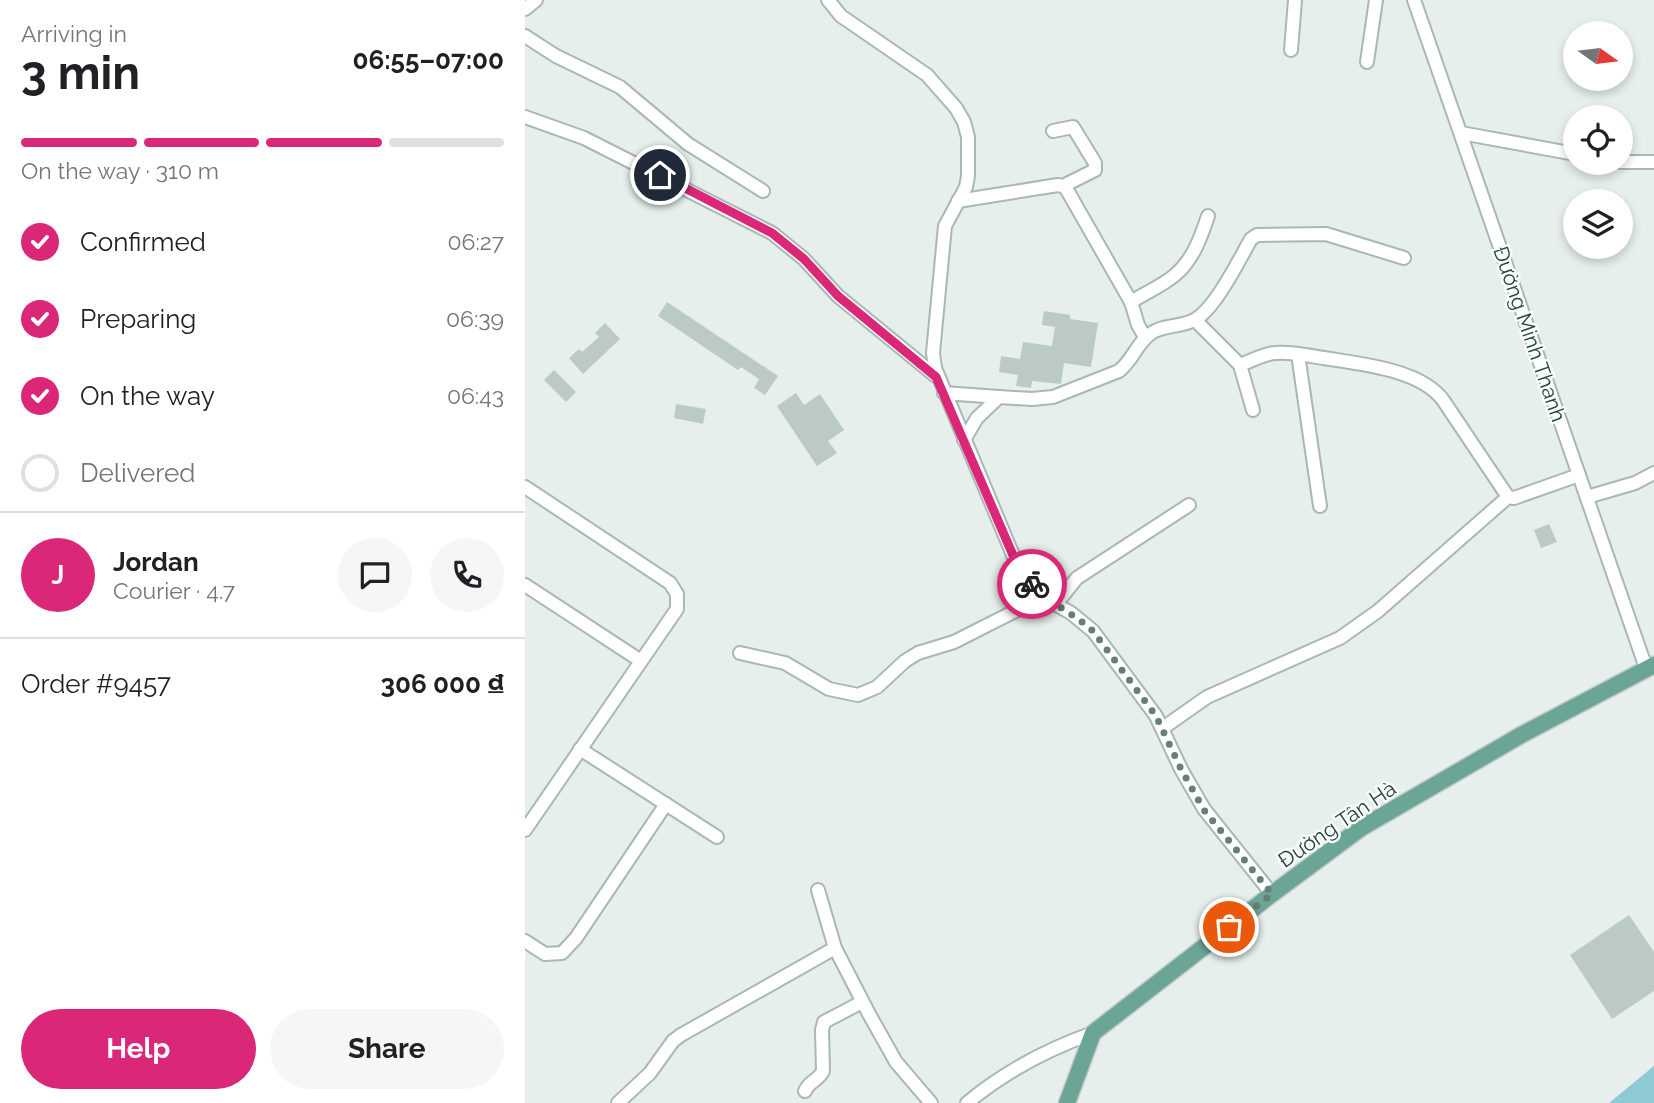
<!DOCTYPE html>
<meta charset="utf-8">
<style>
body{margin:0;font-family:Raleway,sans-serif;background:#f6f6f6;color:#202124;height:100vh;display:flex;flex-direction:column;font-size:26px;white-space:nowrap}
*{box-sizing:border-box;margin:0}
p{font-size:23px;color:#757577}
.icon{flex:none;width:38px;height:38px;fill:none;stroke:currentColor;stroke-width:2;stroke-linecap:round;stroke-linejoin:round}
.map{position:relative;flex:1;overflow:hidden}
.sheet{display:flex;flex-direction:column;background:#fff;width:525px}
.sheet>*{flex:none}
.needle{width:46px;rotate:104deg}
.buttons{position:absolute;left:1038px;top:21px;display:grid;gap:14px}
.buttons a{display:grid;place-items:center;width:70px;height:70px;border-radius:50%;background:#fff;box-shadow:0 4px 10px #0003;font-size:35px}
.pin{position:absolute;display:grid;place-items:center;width:60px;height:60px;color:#fff;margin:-30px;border:4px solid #fff;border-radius:50%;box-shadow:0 2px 7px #0007}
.courier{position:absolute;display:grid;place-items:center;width:70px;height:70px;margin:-35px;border:5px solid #db2777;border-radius:50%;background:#fff;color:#222;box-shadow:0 2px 9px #0007}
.head em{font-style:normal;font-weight:700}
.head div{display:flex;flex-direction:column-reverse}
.head{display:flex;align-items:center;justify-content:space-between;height:119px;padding:0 21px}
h1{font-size:46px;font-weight:700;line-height:52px}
.bar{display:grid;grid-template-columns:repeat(4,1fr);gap:10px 7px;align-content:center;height:84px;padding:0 21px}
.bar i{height:9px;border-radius:5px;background:#e0e0e0}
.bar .active{background:#db2777}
.bar p{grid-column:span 4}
.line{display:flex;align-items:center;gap:18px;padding:0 21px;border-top:2px solid #e0e0e0}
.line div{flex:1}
.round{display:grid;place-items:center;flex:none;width:74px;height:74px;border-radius:37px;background:#f6f6f6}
ol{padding:0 21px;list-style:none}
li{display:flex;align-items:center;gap:21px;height:77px}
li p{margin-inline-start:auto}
li .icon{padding:7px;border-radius:50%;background:#db2777;color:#fff;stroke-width:4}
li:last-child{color:#757577}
li i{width:38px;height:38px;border:4px solid #e0e0e0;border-radius:50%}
.button{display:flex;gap:14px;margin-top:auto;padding:14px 21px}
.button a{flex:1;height:80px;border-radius:42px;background:#db2777;color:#fff;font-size:28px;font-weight:700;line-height:80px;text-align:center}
.button a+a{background:#f6f6f6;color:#202124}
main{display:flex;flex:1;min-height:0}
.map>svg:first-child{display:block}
.water{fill:#8ec9d4}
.building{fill:#bbcac4}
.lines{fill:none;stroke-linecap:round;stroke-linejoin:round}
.minor-casing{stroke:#a8b8b2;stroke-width:16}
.major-casing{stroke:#c2cac8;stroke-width:19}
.minor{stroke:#fff;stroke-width:12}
.major{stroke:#6aa596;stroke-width:16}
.done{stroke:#687f78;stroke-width:7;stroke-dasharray:0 12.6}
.route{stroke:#db2777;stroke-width:9}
.labels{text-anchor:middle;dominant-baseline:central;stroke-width:5;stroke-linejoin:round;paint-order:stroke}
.street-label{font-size:21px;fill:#24423a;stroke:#f7fbf9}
</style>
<main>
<section class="sheet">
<div class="head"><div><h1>3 min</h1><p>Arriving in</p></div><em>06:55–07:00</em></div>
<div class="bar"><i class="active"></i><i class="active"></i><i class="active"></i><i></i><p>On the way · 310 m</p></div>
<ol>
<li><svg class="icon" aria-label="check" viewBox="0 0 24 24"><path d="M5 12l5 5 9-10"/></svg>Confirmed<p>06:27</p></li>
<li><svg class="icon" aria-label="check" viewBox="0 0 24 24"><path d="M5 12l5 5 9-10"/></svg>Preparing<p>06:39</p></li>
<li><svg class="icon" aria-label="check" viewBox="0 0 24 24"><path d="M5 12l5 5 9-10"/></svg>On the way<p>06:43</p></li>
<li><i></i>Delivered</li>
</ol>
<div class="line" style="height:126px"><b class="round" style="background:#db2777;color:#fff">J</b><div><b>Jordan</b><p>Courier · 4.7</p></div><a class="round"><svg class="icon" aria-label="chat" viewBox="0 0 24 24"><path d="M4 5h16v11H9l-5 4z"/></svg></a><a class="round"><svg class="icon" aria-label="phone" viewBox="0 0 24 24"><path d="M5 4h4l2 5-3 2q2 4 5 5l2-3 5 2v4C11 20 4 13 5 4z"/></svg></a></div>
<div class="line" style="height:91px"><div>Order #9457</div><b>306 000 ₫</b></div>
<div class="button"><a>Help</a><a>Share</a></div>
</section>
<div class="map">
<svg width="1129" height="1103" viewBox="0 0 1129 1103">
<rect width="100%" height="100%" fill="#e6efeb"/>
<!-- water -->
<polygon class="water" points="1129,1066 1129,1103 1084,1103"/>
<!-- building -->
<g class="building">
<polygon points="142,302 253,376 240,395 229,388 234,379 216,367 213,370 133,316"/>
<polygon points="519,311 545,315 545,319 573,323 566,367 539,363 536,384 507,381 506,388 491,386 493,375 474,372 476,356 495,359 498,342 527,346 530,327 517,325"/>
<polygon points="80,323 95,339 58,374 44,358 54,349 57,352 74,337 70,333"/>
<polygon points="29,370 51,392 41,402 19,380"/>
<polygon points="271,393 279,405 295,394 319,430 303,441 312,453 292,466 252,406"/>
<polygon points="151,404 181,409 178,424 149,418"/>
<polygon points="1024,524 1032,542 1016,548 1009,530"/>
<polygon points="1104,915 1129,952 1129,991 1087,1019 1045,955"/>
</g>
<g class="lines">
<defs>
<g id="minor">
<polyline points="303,0 316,16 402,75 431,108 439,122 443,137 443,176 441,187 420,226 408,353 410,368 490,560 518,597 546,613 568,631 631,716 656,769 679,809 747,894"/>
<polyline points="889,0 1121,668"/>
<polyline points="0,9 11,0"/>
<polyline points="0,36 31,56 95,87 163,144 238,191"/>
<polyline points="766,50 770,0"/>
<polyline points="842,62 851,0"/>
<polyline points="0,117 59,138 247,233 279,259 313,296 412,377"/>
<polyline points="936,133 1050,154"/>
<polyline points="1096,162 1129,162"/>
<polyline points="538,186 542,190 606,302 613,325 620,337"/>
<polyline points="433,201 533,185 538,186 570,170 570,163 548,127 528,131"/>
<path d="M606,302c14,-9 31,-16 44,-27 18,-15 26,-38 33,-59"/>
<polyline points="670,320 715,365 728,410"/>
<polyline points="773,354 795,506"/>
<path d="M715,365c11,-4 23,-11 35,-12 16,-2 33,3 49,5 36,6 96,11 119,42l65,97"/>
<polyline points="419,393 474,397"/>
<path d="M439,440l13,-22 22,-21 33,2 21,-2 66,-26c14,-11 18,-28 31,-37 13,-10 32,-6 46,-15 20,-12 43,-59 55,-80l6,-4 69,-1 78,24"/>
<polyline points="0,487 145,583 152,594 152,609 0,830"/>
<polyline points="1062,497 1110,483 1129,473"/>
<polyline points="0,585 116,661"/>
<polyline points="531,604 552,578 664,505"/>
<polyline points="215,653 260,663 304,689 333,695 352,687 380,661 393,653 429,642 518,597"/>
<polyline points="638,728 682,697 815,638 853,611 983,497 989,498 1054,475"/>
<polyline points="55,749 192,837"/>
<polyline points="293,890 310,948 344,1014 371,1062 406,1103"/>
<polyline points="0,941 20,954 37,953 51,938 141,804"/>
<path d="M280,1091c4,-10 14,-11 18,-20l-1,-41 2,-8 38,-20"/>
<polyline points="93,1103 125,1073 148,1041 156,1035 310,948"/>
<path d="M442,1103c36,-30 81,-54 126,-70"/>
</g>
<polyline id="major" points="542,1103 568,1033 747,894 836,828 998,734 1129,665"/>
</defs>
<!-- minor casing -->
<use href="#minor" class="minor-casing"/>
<!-- major casing -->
<use href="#major" class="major-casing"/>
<!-- minor -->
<use href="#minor" class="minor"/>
<!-- major -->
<use href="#major" class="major"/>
</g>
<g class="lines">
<!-- done -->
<path class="done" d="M507,584c17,20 42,29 61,47l63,85 25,53 23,41 68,84 -43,33"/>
<!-- route -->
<polyline class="route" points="135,175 247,233 279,259 313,296 411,377 490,560 507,584"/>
</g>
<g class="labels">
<!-- street labels -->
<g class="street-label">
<text transform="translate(1005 334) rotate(71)">Đường Minh Thanh</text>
<text transform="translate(812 824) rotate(-34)">Đường Tân Hà</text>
</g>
</g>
</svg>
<div class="buttons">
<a><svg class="needle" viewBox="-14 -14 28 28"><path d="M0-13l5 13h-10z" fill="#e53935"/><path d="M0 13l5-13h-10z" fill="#757577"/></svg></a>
<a><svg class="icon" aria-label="locate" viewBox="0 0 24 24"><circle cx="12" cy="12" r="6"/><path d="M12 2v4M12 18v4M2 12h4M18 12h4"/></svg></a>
<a><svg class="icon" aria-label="layers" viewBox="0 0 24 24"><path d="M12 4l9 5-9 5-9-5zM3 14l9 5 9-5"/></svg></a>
</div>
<div class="pin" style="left:704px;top:927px;background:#ea580c"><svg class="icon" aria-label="bag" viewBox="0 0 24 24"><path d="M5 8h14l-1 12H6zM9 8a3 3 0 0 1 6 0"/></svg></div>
<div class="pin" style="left:135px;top:175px;background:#1f2937"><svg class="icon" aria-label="home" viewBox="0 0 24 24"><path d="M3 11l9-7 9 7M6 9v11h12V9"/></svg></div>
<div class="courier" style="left:507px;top:584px"><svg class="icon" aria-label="bike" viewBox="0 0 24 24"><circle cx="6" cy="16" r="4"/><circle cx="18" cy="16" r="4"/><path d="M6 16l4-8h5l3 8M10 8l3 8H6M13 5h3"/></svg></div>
</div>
</main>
